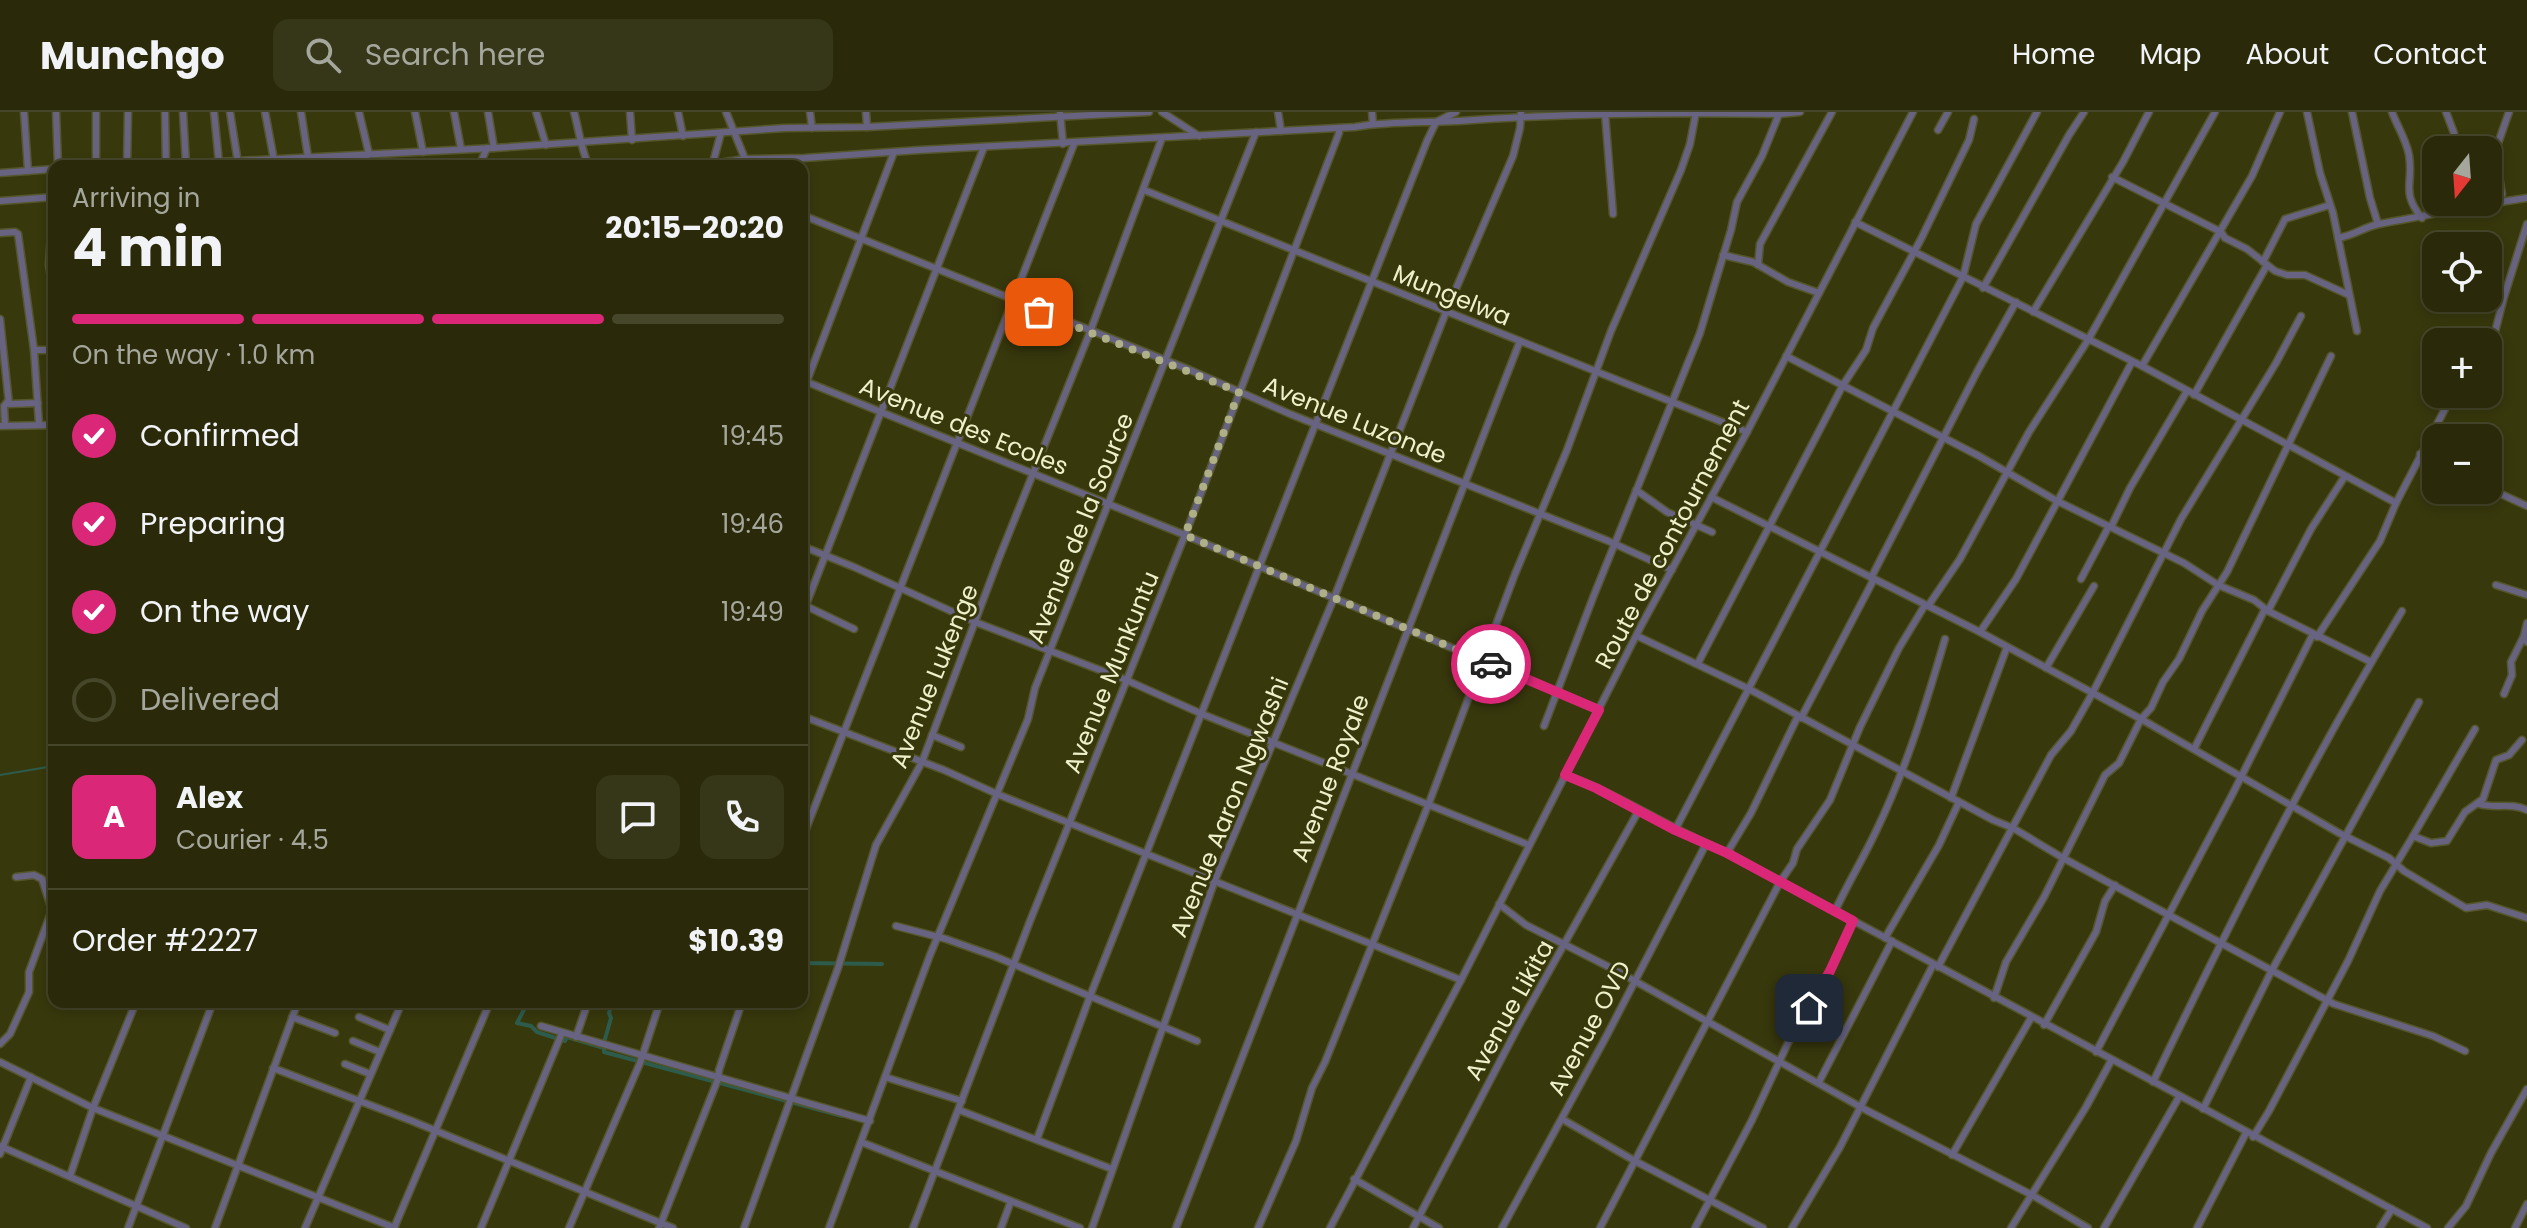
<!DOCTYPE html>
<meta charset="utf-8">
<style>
body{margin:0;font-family:Poppins,sans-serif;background:#363618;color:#f1f3f6;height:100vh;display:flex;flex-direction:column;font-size:30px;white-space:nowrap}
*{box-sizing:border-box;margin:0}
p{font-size:26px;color:#a5a79c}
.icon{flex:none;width:44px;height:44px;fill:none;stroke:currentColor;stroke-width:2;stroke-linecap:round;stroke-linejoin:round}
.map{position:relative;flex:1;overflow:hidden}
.details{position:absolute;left:48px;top:48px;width:760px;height:848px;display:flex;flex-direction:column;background:#2a2a0a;border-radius:16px;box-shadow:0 4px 12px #0003,0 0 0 2px #46462b}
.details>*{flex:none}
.needle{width:52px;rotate:197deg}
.fabs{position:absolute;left:2422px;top:24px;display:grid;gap:16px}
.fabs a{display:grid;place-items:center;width:80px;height:80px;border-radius:16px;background:#2a2a0a;box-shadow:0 4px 12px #0003,0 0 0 2px #46462b;font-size:40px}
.pin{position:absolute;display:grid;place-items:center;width:68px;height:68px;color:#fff;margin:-34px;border-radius:16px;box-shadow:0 4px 12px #0006}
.courier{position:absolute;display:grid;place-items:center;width:80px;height:80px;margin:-40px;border:6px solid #db2777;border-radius:50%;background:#fff;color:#222;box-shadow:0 2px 10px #0007}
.summary em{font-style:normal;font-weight:700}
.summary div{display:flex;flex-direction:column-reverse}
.summary{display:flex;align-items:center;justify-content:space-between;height:136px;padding:0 24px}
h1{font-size:52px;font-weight:700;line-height:60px}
.bar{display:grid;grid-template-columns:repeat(4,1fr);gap:12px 8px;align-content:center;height:96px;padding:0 24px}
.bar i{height:10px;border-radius:6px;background:#46462b}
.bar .selected{background:#db2777}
.bar p{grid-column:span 4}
.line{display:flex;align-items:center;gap:20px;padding:0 24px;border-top:2px solid #46462b}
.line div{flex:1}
.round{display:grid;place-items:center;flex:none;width:84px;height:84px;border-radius:16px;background:#363618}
ol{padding:0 24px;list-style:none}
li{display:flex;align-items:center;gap:24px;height:88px}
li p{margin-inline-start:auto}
li .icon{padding:8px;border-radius:50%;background:#db2777;color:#fff;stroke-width:4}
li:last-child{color:#a5a79c}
li i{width:44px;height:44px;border:4px solid #46462b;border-radius:50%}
header{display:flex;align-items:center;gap:48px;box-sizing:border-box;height:112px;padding:0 40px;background:#2a2a0a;border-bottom:2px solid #46462b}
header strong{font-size:38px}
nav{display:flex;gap:44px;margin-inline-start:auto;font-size:28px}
.search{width:560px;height:72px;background:#363618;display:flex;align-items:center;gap:20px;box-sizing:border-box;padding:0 28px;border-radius:16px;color:#a5a79c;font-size:30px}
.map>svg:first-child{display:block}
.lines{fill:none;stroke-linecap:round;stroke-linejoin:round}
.stream{stroke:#2d5c4d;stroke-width:2}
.canal{stroke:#2d5c4d;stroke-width:4}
.minor-casing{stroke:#55562b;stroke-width:9}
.minor{stroke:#676381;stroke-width:6}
.done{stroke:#afb088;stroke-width:8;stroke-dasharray:0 14.4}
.route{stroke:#db2777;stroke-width:10}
.labels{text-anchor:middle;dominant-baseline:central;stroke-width:6;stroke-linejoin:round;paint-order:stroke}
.street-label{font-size:24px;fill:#eff1ca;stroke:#38380d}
</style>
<header>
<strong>Munchgo</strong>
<div class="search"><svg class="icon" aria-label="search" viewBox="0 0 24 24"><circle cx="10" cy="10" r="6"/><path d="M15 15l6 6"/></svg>Search here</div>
<nav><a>Home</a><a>Map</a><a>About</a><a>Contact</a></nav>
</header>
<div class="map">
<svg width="2527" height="1116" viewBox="0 0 2527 1116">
<rect width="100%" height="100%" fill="#38380d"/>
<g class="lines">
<!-- stream -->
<polyline class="stream" points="0,663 54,654"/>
<!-- canal -->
<g class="canal">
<polyline points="802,851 882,852"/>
<polyline points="528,890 517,911 531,914 537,920 565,929 567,925 604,936 604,940 842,1004"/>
<polyline points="603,934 611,906 609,901 612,890"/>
</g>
<defs>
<g id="minor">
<polyline points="24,0 28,59"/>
<polyline points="56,0 58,54"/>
<polyline points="96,0 96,54"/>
<polyline points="165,0 166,53"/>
<polyline points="183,0 186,52"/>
<polyline points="214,0 219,51"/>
<polyline points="230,0 238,51"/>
<polyline points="265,0 274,48"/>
<polyline points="301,0 308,45"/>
<polyline points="415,0 423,40"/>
<polyline points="454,0 461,37"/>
<polyline points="488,0 494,36"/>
<polyline points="536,0 546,33"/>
<path d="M574,0c5,18 7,38 15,54"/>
<polyline points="630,0 632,28"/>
<polyline points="678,0 683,24"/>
<polyline points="726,0 745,47"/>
<polyline points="810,0 812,16"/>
<polyline points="866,0 867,15"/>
<polyline points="1060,0 1063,32"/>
<polyline points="1162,0 1199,24"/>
<polyline points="1278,0 1281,19"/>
<polyline points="1372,0 1373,12"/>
<polyline points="2307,0 2320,61 2333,101 2357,219"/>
<polyline points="2352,0 2370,86 2378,112"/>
<path d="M2392,0c5,14 14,27 17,43 5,29 -9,36 13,63"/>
<polyline points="2446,0 2454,21 2452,38"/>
<polyline points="1605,1 1613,102"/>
<polyline points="1938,18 1948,0"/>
<polyline points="127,54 128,0"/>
<polyline points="139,54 494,36 785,16 867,15 1149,0"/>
<polyline points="352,54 369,42 359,0"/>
<polyline points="479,54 487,36"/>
<path d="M665,54l48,-2 32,-5 59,-1 116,-8 435,-23c36,-6 68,-4 104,-6 106,-8 213,-9 320,-7l21,-2"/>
<polyline points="712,54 721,21"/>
<polyline points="0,61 54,57"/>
<polyline points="2112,65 2221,120 2225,126 2247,137 2275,159 2287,163 2305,163 2349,183"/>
<polyline points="54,76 49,153 54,183"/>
<polyline points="1144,78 1747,320"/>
<polyline points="0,89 54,85"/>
<polyline points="2499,89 2502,82 2495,40 2509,0"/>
<polyline points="802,103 1190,258 1290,302 1606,428 1672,458"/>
<polyline points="1855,110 2142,254 2396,391"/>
<polyline points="0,121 15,120 18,122 34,238 39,312"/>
<path d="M2338,126c15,-2 26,-11 41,-14 49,-9 99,-19 148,-26"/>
<polyline points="1723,143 1753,150 1788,170 1819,181"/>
<polyline points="2263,150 2285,107 2330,93"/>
<polyline points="1758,153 1760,132 1832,0"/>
<polyline points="1983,176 2069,23 2084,0"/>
<polyline points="2033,200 2123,50 2149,0"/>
<polyline points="0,207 9,292 38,291"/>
<polyline points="34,238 54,238"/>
<polyline points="1786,244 1979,344 2057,389 2184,451 2218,473 2254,488 2268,499 2371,550"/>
<polyline points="2488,247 2504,185 2527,112"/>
<polyline points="2142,254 2252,64 2280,0"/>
<polyline points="802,268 1185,423 1599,598"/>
<polyline points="802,282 894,40"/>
<polyline points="2194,283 2267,153"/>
<polyline points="5,313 4,294 8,289"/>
<polyline points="0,314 54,313"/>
<polyline points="2420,342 2436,350"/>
<polyline points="2488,376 2527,394"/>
<polyline points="1636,378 1667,400 1712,420"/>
<polyline points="1711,385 1980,520 2141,607 2339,721 2389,746 2404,759 2466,796 2487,793 2527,806"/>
<polyline points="2111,415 2130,376 2187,279"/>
<polyline points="802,434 854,455 975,510 1126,568 1202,602 1529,733"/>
<polyline points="1871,466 1978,258 2016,190"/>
<polyline points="2081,467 2109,414"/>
<polyline points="2496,473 2527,483"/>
<polyline points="806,494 854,517"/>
<polyline points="1928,494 1960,447 2029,320 2088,228 2215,0"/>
<polyline points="2268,499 2311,417 2345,364"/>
<polyline points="802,503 984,35"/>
<polyline points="2527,511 2524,524 2527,530"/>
<polyline points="1980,520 2016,467 2132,250"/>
<polyline points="1637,524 1747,576 1993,708 2013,716 2063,746 2334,892 2433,924 2465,939"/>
<polyline points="2317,525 2380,429 2396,391 2446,295"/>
<polyline points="1698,551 1843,273 1866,238 1873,216 1921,127 1969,28 1974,7"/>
<polyline points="2046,556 2094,474"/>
<polyline points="2504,582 2512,563 2511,550 2524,524"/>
<polyline points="802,604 944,658 997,682 1461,868"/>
<polyline points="1801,606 1874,467"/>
<polyline points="1544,614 1594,483 1700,221 1731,118 1737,90 1762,44 1779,2"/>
<polyline points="932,623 961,635"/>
<polyline points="2194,637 2265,497"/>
<path d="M1565,663c57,21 107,55 162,78l700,375"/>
<polyline points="1951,686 2007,535"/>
<path d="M2479,692c16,5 32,-2 48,6"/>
<polyline points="1675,718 1963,165 1976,112 2037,0"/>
<polyline points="2413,724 2475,617"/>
<polyline points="802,727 1074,32"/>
<polyline points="1727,741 1751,701 1798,604"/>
<polyline points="1499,792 1526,813 1617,859 1866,998 2032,1083 2088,1116"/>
<path d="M1835,799c13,-28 29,-54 42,-82 29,-60 49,-125 68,-190"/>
<polyline points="896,814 946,827 994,844 1197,929"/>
<polyline points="1885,826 1939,733 1959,690"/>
<polyline points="1938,855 2051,643 2071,619 2092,582 2181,407 2276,251 2301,204"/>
<polyline points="1994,886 2006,850 2044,785 2105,663 2119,651 2141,607 2151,596 2163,570 2179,547 2202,499 2227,460 2331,244"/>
<polyline points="292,905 335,921"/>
<polyline points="359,905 390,918"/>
<polyline points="2044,913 2096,820 2105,789 2115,773"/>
<polyline points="541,914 870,1009"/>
<polyline points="576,925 588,890"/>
<polyline points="353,929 380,940"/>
<polyline points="0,932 10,922 29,880 29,860 52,798 42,767 34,763 16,765"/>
<polyline points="2096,940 2232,683 2313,522"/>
<polyline points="0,950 93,996 395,1116"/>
<polyline points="345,952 370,962"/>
<polyline points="273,956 412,1009 673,1116"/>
<polyline points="885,965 962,989"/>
<polyline points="1819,970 1892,829"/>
<path d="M2153,970c77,-159 157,-320 249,-471"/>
<polyline points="2203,997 2272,858 2419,590"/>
<polyline points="959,998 1112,1057"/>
<polyline points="1562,1007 1635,1049 1763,1116"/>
<polyline points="2253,1025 2269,999 2348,849 2380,779 2413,724 2431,731 2447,729 2465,700 2483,687 2496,648 2509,643 2522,628"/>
<polyline points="1037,1027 1092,879 1427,29 1436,10 1456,0"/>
<polyline points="861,1030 1080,1116"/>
<polyline points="0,1034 186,1116"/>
<polyline points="0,1042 31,965"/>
<polyline points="1952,1043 2031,906"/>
<polyline points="70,1064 93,996 136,890"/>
<polyline points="1354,1067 1439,1116"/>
<polyline points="128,1116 213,890"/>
<polyline points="215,1116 298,890"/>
<polyline points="305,1116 402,890"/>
<polyline points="394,1116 490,890"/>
<polyline points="481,1116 562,921"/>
<polyline points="569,1116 640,951 660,890"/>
<polyline points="659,1116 718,967 719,958 742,890"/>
<polyline points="744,1116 838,856 876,733 922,650 999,446 1090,220 1162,26"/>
<polyline points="829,1116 930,843 1028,607 1035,576 1256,20"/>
<polyline points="913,1116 1030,809 1185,423 1339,21 1339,16"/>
<polyline points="1001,1116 1011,1089"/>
<polyline points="1092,1116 1215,768 1334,486 1446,200 1513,44 1520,16 1521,0"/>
<polyline points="1176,1116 1520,229"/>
<polyline points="1258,1116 1296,1029 1312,976 1325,950 1429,691 1515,462 1567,338 1611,219 1681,58 1690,32 1696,0"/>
<polyline points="1330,1116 1461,868 1642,512 1747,320 1913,0"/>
<polyline points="1413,1116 1519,913 1639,698"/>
<polyline points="1502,1116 1607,923 1706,732"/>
<polyline points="1600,1116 1780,770 1793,751 1797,737 1830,688 1860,615 1899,536 1925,493"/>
<polyline points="1695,1116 1752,1008 1788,931 1830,859 1853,809"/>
<polyline points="1792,1116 1840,1035 1933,853"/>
<polyline points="2011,1116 2086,995 2111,949"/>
<polyline points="2104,1116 2179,985"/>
<polyline points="2197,1116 2246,1021"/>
<polyline points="2380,1116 2392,1097"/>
<polyline points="2448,1116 2466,1094 2491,1041 2527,977"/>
<polyline points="2515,1116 2527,1092"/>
</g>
</defs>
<!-- minor casing -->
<use href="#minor" class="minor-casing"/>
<!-- minor -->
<use href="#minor" class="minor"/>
</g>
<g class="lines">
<!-- done -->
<polyline class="done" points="1039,200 1239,280 1185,423 1491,552"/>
<!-- route -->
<polyline class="route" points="1491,552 1599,598 1565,663 1596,676 1675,718 1727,741 1853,809 1830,859 1809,896"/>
</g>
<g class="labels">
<!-- street labels -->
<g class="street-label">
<text transform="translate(1452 183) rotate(22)">Mungelwa</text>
<text transform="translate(1355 308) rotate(22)">Avenue Luzonde</text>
<text transform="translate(964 314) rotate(22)">Avenue des Ecoles</text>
<text transform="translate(1080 416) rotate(-68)">Avenue de la Source</text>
<text transform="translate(1672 422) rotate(-62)">Route de contournement</text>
<text transform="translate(1111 560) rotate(-68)">Avenue Munkuntu</text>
<text transform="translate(934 564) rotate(-68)">Avenue Lukenge</text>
<text transform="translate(1330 666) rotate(-69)">Avenue Royale</text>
<text transform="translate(1229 695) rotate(-68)">Avenue Aaron Ngwashi</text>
<text transform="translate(1509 898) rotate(-61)">Avenue Likita</text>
<text transform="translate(1589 916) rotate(-62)">Avenue OVD</text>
</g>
</g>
</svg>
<div class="fabs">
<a><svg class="needle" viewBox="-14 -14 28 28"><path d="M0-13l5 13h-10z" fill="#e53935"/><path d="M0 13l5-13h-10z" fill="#a5a79c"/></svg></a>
<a><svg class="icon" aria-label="locate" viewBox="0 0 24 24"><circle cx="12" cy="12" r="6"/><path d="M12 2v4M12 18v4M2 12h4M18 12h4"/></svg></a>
<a>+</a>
<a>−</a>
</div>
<div class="pin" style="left:1039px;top:200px;background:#ea580c"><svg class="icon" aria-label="bag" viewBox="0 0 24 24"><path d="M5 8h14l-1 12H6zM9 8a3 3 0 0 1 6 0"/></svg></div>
<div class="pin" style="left:1809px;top:896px;background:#1f2937"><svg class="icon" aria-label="home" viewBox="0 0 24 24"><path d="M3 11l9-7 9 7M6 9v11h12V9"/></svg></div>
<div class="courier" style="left:1491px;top:552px"><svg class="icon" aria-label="car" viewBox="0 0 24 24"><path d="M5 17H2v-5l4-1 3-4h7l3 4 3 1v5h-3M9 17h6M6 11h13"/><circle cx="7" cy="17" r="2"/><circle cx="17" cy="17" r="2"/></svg></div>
<section class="details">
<div class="summary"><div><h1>4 min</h1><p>Arriving in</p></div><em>20:15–20:20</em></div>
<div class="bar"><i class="selected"></i><i class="selected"></i><i class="selected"></i><i></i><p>On the way · 1.0 km</p></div>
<ol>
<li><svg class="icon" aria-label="check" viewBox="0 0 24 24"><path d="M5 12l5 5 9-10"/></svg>Confirmed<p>19:45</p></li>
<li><svg class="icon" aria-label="check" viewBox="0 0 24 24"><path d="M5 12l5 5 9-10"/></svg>Preparing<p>19:46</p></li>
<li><svg class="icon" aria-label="check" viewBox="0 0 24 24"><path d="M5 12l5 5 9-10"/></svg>On the way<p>19:49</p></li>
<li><i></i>Delivered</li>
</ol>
<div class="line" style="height:144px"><b class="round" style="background:#db2777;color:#fff">A</b><div><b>Alex</b><p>Courier · 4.5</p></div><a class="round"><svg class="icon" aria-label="chat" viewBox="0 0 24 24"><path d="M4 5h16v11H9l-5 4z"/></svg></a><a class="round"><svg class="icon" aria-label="phone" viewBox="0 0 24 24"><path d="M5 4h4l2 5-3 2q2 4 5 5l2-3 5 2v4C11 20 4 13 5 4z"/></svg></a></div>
<div class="line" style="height:104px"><div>Order #2227</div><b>$10.39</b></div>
</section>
</div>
